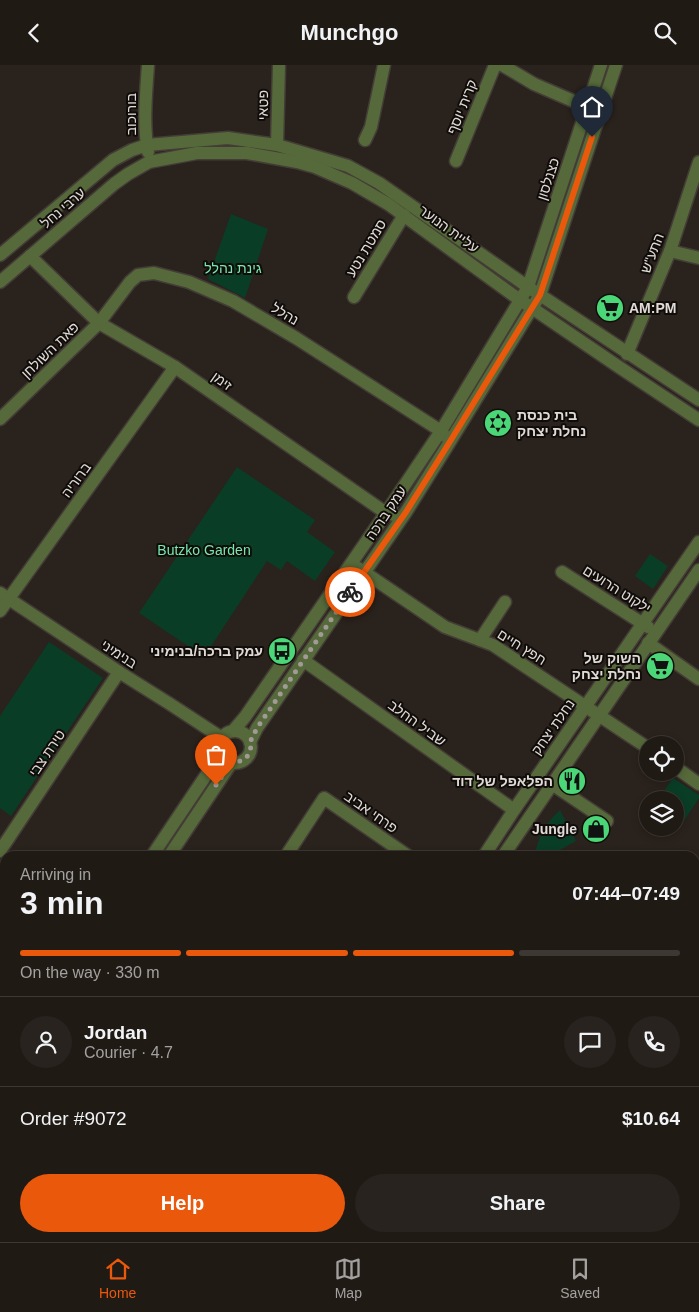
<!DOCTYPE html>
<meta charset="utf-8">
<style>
body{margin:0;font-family:Arial,"Noto Sans Hebrew",sans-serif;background:#28231e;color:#f1f3f6;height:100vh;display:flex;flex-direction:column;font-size:19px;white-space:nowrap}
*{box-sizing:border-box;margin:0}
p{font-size:16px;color:#a2a1a0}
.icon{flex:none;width:28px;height:28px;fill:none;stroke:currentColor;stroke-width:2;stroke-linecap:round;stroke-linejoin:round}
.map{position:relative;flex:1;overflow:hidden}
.drawer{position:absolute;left:0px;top:786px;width:700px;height:391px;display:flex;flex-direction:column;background:#201a15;border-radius:15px 15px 0 0;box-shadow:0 2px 8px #0003,0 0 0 1px #3d3834}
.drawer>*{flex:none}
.tools{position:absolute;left:639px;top:671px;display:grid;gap:10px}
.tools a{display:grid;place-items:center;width:45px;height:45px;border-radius:50%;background:#201a15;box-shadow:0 2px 8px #0003,0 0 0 1px #3d3834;font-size:25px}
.pin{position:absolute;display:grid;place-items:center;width:42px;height:42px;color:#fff;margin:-51px -21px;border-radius:50% 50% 50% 0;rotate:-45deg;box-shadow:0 0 5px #0007}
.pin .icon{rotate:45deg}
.courier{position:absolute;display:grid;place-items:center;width:50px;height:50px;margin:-25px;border:4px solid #ea580c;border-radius:50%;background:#fff;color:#222;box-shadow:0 1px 6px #0007}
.headline em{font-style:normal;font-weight:600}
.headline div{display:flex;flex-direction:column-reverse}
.headline{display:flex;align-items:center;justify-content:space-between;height:85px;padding:0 20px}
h1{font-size:32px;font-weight:600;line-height:38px}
.bar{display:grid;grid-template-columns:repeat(4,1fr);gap:8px 5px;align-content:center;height:60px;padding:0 20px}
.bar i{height:6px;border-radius:4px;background:#3d3834}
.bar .on{background:#ea580c}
.bar p{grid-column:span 4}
.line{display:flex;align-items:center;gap:12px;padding:0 20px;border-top:1px solid #3d3834}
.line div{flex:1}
.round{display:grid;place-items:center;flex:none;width:52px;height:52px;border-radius:26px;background:#28231e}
.action{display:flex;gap:10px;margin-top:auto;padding:10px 20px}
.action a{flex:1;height:58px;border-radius:30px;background:#ea580c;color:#fff;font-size:20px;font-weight:600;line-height:58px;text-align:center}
.action a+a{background:#28231e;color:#f1f3f6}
header{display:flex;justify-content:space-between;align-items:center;height:65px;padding:0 20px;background:#201a15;font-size:22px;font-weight:600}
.menu{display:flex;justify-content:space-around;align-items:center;height:70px;border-top:1px solid #3d3834;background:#201a15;font-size:14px;color:#a2a1a0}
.menu a{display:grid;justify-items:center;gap:2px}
.menu .on{color:#ea580c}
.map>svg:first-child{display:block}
.green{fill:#0a3d26}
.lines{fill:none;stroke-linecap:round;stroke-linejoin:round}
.minor-casing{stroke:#443c36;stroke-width:15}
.highway-casing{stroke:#443c36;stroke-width:18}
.minor{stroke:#55693a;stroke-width:12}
.highway{stroke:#9ac94a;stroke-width:15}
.rail{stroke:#9a938e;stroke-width:3;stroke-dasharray:6 6;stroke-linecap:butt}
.done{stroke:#a19a96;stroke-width:5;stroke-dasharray:0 9}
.route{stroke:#ea580c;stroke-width:6}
.labels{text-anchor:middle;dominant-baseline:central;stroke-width:4;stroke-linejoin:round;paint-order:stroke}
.street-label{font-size:14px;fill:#e1dbd7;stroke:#100c09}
.park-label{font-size:14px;fill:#77e8ad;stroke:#100c09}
.poi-label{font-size:14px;font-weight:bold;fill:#e1dbd7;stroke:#100c09;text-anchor:end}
</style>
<header><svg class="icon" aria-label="back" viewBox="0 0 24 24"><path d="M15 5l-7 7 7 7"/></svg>Munchgo<svg class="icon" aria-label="search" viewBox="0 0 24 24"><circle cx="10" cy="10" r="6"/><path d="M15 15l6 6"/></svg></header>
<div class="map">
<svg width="699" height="1177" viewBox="0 0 699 1177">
<rect width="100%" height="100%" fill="#2a221c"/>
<!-- green -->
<g class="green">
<polygon points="231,149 268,164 245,233 208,214"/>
<polygon points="237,402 315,455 307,467 335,487 315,516 287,496 281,505 267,496 204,592 139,548"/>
<polygon points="650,489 668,501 653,524 635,511"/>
<polygon points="49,577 103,613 11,751 0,743 0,651"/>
<polygon points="673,713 699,730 699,733 678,765 675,762 675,735 658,735"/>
<path d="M560,745l16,31 -27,15h-14c2,-18 11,-34 25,-46z"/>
</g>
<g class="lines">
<defs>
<g id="minor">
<polyline points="502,0 534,19 594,45"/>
<polyline points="365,75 371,62 384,0"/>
<polyline points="277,80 279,0"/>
<path d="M148,87c-5,-28 -2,-58 0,-87"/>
<polyline points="456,96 495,0"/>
<polyline points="670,186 699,193"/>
<polyline points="0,190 113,95 132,85 147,80 228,73 277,80 348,101 379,118 528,222 699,335"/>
<polyline points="30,191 99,258 175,302 386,448 394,450"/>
<polyline points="0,217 114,119 128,109 149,97 197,88 247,88 297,97 315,102 352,118 388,139 513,230 619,302 699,355"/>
<polyline points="354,232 404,150"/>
<polyline points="627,289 670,186 699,97"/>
<polyline points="0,354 99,258 130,217 138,210 154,208 189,217 233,236 296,273 441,366 445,371"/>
<polyline points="358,503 445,562 493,580 648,683"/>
<polyline points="562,507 648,562"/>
<polyline points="0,528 119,607 170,639 222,673"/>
<polyline points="0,546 175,302"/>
<polyline points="480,575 505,537"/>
<polyline points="648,578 699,614"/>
<polyline points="303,595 514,745"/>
<polyline points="233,666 245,652 386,448 441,366 528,222 601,0"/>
<circle cx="235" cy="682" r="16"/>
<polyline points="250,677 257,663 406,447 446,383 540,230 616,0"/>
<polyline points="675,702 699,719"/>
<polyline points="552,719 607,756"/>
<polyline points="0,786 119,607"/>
<polyline points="152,791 221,688"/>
<polyline points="169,791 232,697"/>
<polyline points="286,791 324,733 408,791"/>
<polyline points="484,791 514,745 699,477"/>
<polyline points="503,791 699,505"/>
<polyline points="0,803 5,807"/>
<polyline points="0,831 3,830 5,828"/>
<polyline points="0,861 5,865"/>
<polyline points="695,1056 699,1050"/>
<polyline points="299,1172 306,1177"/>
<polyline points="451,1172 458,1177"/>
<polyline points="475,1172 482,1177"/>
<polyline points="232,1177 235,1172"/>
<polyline points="247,1177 250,1172"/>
<polyline points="614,1177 617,1172"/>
</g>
<g id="highway">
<polyline points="0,1089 5,1095"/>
<polyline points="78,1172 82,1177"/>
</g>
</defs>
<!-- minor casing -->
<use href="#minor" class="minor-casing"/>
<!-- highway casing -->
<use href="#highway" class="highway-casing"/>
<!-- minor -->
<use href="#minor" class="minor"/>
<!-- highway -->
<use href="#highway" class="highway"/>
<!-- rail -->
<polyline class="rail" points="0,1172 5,1177"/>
</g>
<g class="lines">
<!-- done -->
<polyline class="done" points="216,720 232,697 238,697 247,692 251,682 250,677 257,663 350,527"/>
<!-- route -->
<polyline class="route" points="350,527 406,447 446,383 540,230 592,72"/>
</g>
<!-- icons -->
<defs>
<symbol id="supermarket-disc" viewBox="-11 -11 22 22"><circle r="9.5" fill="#4bd677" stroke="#100c09"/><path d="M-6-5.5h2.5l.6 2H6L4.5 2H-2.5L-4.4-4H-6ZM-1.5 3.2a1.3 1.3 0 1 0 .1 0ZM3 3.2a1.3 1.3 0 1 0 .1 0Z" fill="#111"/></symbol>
<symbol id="synagogue-disc" viewBox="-11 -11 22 22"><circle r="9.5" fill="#4bd677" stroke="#100c09"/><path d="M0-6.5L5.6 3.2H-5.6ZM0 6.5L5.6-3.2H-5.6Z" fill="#111"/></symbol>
<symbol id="bus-disc" viewBox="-11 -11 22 22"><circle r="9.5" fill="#4bd677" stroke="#100c09"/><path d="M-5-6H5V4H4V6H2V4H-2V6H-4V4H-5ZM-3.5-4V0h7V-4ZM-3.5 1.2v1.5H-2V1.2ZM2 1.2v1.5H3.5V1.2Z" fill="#111"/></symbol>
<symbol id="restaurant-disc" viewBox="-11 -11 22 22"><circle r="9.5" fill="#4bd677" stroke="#100c09"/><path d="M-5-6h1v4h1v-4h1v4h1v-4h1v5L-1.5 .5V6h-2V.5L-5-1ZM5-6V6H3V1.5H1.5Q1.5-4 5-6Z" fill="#111"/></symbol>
<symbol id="shop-disc" viewBox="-11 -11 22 22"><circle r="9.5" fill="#4bd677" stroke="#100c09"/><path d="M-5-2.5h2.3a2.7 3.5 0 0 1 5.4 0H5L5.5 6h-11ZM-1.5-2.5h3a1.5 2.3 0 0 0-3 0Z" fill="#111"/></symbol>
</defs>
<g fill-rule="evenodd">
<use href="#supermarket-disc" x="594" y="227" width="32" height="32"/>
<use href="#synagogue-disc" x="482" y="342" width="32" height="32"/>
<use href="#bus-disc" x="266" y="570" width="32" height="32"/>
<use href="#supermarket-disc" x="644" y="585" width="32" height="32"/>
<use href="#restaurant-disc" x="556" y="700" width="32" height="32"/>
<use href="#shop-disc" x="580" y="748" width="32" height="32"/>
</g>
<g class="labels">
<!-- street labels -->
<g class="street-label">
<text transform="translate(263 40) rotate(-89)">פטאי</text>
<text transform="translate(462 42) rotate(-68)">קרית יוסף</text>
<text transform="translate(131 49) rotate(-90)">בורוכוב</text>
<text transform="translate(548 114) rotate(-72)">כצנלסון</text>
<text transform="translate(63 143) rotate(-41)">ערבי נחל</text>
<text transform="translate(449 164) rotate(36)">עליית הנוער</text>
<text transform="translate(366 183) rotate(-59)">סמטת נטע</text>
<text transform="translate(652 188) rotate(-69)">התע"ש</text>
<text transform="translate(285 249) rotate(30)">נהלל</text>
<text transform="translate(50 285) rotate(-44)">פאת השולחן</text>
<text transform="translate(222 316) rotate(35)">זימן</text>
<text transform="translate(76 415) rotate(-54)">ברוריה</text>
<text transform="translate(386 448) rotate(-56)">עמק ברכה</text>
<text transform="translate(617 524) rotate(32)">ילקוט הרועים</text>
<text transform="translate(522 582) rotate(32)">חפץ חיים</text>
<text transform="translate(119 589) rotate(33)">בנימיני</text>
<text transform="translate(417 658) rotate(36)">שביל החלב</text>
<text transform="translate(553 662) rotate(-55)">נחלת יצחק</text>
<text transform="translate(47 688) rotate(-56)">טירת צבי</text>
<text transform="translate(371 747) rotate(35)">פרחי אביב</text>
</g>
<!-- park labels -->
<g class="park-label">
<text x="233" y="203">גינת נהלל</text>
<text x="204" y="485">Butzko Garden</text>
</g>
<!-- poi labels -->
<g class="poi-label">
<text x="629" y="243" text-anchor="start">AM:PM</text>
<text x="517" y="350" text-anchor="start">בית כנסת<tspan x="517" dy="16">נחלת יצחק</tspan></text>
<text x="263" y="586">עמק ברכה/בנימיני</text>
<text x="641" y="593">השוק של<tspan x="641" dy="16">נחלת יצחק</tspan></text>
<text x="553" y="716">הפלאפל של דוד</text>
<text x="577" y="764">Jungle</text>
</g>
</g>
</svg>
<div class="tools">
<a><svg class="icon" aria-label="locate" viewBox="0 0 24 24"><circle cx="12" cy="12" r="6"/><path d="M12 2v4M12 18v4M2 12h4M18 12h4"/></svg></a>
<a><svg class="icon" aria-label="layers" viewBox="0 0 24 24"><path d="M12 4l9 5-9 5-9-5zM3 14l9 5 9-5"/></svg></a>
</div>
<div class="pin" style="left:216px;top:720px;background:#ea580c"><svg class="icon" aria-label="bag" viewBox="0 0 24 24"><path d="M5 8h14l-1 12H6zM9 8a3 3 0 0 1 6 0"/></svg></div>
<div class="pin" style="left:592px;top:72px;background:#1f2937"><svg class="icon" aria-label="home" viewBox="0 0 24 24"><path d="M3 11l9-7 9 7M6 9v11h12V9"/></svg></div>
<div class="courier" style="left:350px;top:527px"><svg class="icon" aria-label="bike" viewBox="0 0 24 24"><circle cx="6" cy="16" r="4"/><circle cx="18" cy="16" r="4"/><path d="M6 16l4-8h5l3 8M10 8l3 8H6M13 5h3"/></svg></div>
<section class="drawer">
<div class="headline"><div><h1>3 min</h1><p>Arriving in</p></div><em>07:44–07:49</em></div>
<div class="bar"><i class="on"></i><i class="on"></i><i class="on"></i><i></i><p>On the way · 330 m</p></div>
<div class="line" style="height:90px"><a class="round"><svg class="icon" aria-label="person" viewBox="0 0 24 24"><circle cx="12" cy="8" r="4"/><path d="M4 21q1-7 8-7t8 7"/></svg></a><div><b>Jordan</b><p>Courier · 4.7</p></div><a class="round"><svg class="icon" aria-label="chat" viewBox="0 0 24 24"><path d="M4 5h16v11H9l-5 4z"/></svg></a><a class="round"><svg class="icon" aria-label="phone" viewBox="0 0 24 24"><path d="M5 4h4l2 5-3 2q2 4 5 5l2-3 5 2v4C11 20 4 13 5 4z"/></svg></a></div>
<div class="line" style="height:65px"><div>Order #9072</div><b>$10.64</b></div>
<div class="action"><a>Help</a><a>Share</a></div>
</section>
</div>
<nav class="menu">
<a class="on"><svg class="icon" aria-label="home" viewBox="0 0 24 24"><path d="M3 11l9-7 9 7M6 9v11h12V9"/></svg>Home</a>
<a><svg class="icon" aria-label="map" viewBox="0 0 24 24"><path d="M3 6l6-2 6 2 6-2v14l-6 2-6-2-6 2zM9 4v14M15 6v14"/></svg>Map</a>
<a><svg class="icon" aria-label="saved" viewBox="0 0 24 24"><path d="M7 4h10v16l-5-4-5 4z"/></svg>Saved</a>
</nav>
